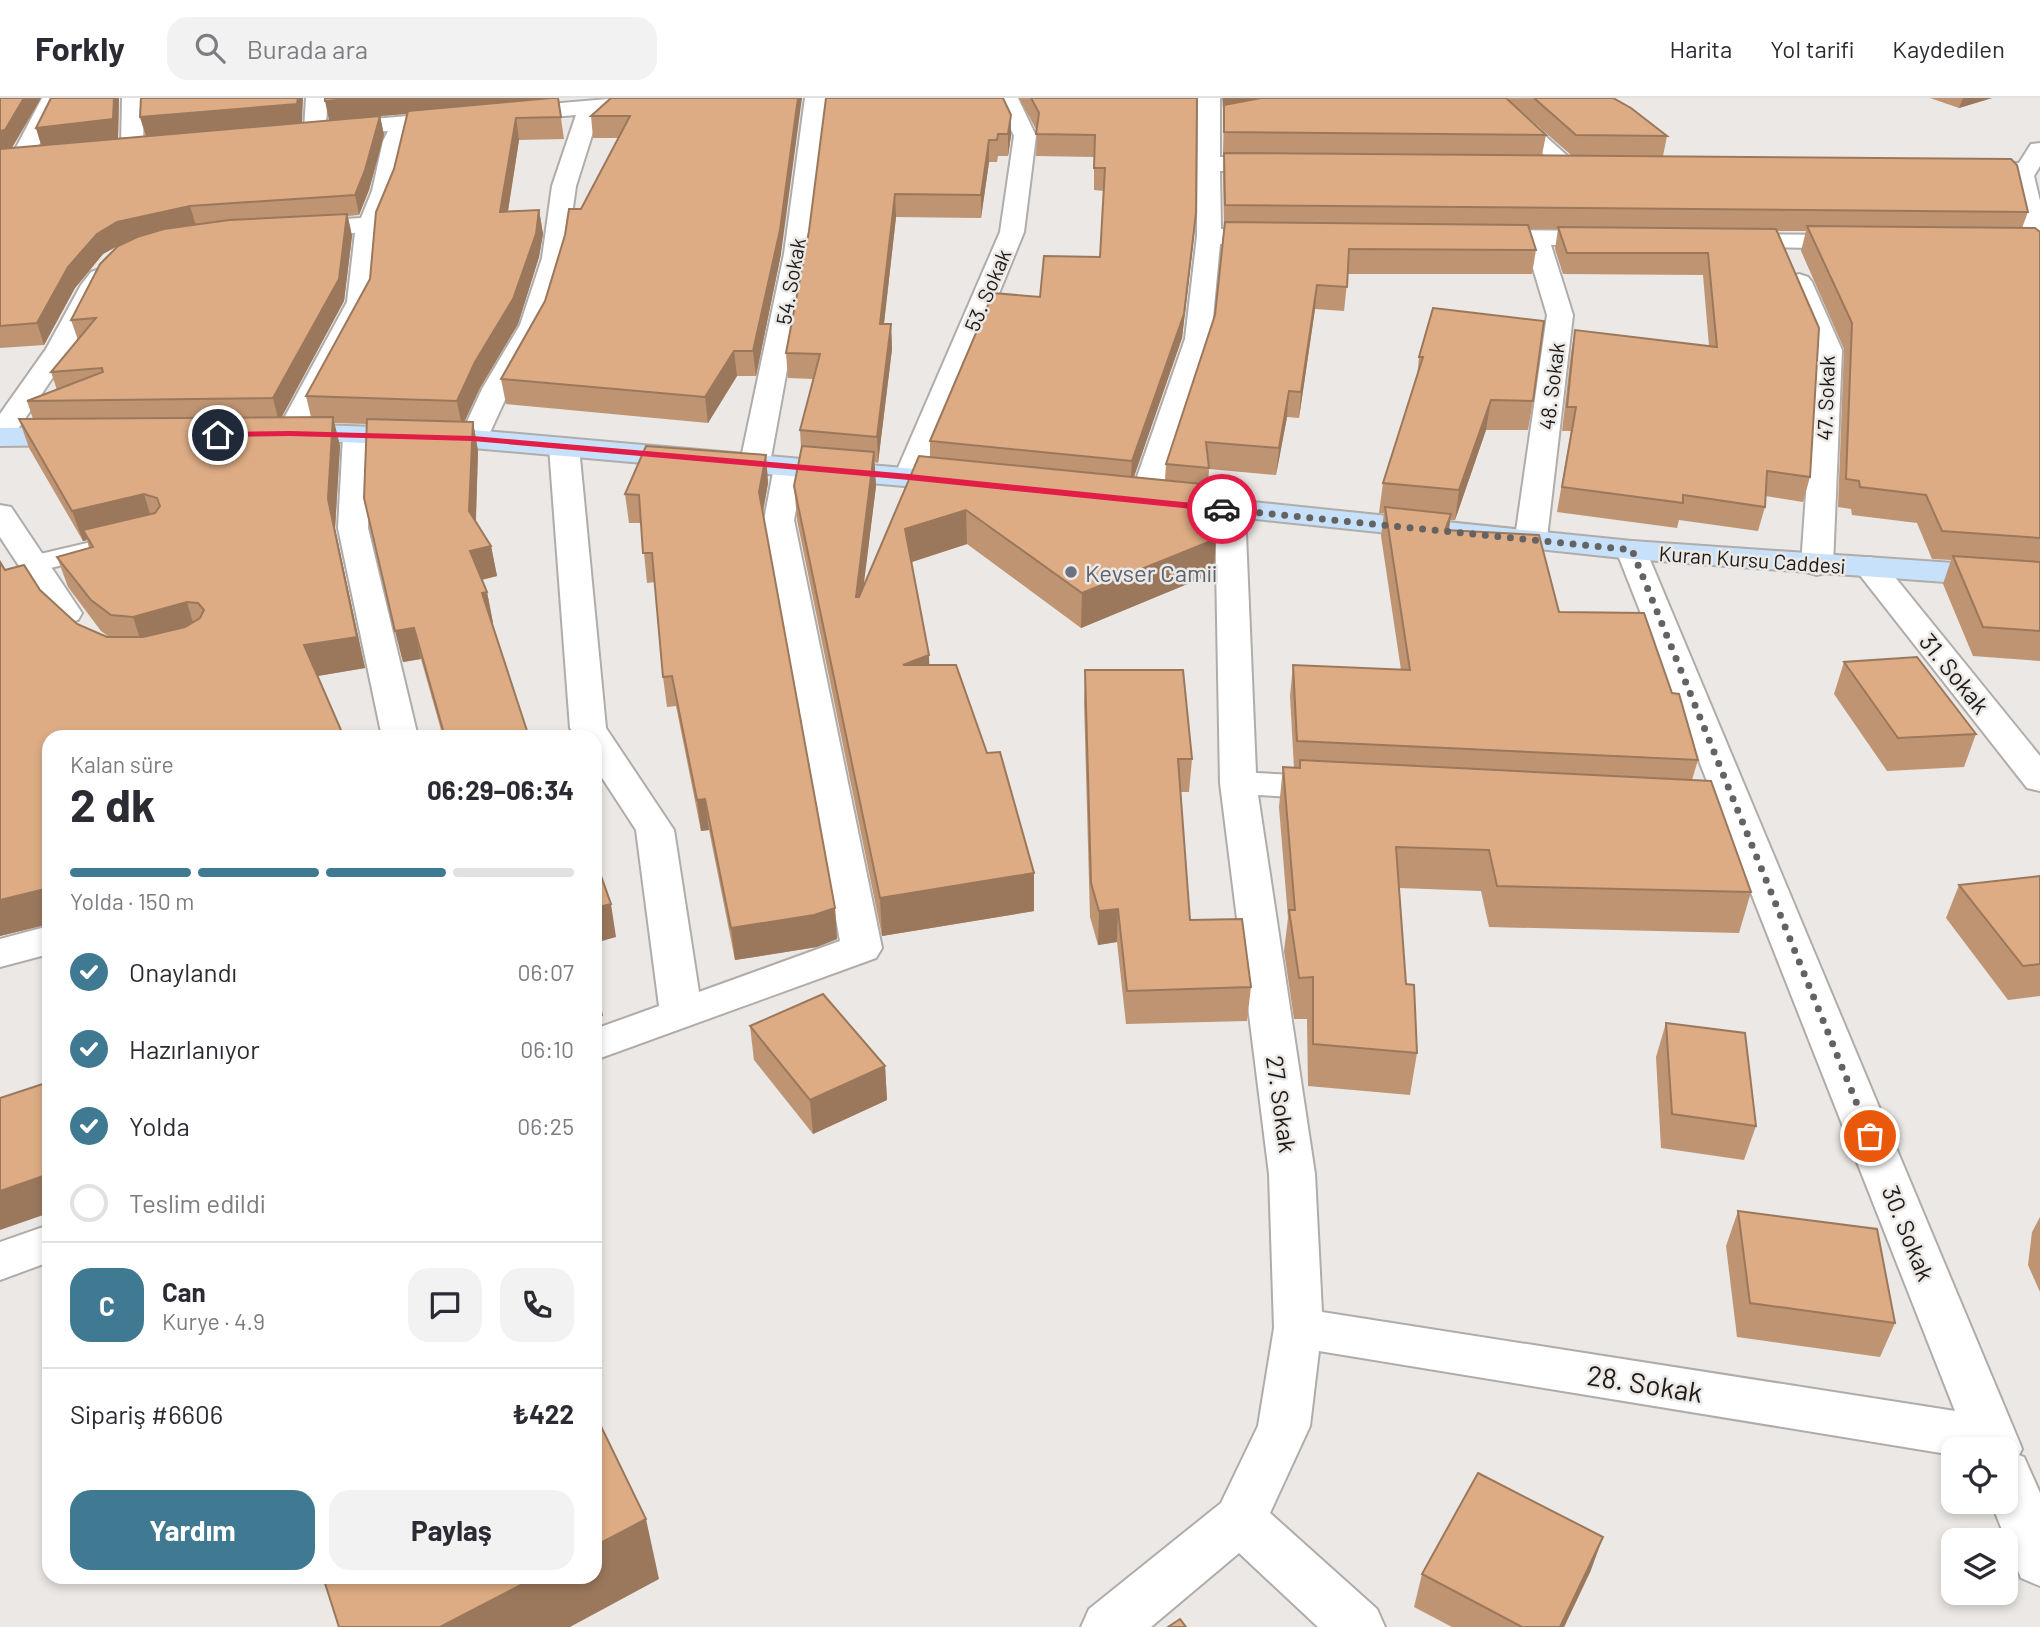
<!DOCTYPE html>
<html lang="tr">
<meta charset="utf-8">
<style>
body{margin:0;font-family:Barlow,sans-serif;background:#f2f2f3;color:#2b2b33;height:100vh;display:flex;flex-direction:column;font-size:26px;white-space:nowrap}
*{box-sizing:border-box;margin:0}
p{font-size:23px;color:#7c7c81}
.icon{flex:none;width:38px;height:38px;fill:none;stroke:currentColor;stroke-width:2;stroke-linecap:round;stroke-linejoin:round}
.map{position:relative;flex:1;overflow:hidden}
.side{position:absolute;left:42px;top:632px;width:560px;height:854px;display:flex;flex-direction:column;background:#fff;border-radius:21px;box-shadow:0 4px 10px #0003}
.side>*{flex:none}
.buttons{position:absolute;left:1941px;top:1339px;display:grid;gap:14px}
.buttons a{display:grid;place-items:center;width:77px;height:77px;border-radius:14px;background:#fff;box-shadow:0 4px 10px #0003;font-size:35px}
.pin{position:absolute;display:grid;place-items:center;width:60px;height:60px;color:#fff;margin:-30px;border:4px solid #fff;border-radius:50%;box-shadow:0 2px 7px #0007}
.courier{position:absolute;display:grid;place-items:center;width:70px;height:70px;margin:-35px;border:5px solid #e11d48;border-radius:50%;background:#fff;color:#222;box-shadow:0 2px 9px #0007}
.overview em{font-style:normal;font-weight:700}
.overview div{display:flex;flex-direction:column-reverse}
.overview{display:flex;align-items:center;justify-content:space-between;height:119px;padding:0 28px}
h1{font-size:46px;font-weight:700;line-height:52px}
.bar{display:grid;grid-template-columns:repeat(4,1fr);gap:10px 7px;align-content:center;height:84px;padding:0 28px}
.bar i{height:9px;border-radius:5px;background:#e1e1e2}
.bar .current{background:#3f7992}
.bar p{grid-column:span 4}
.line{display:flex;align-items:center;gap:18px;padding:0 28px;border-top:2px solid #e1e1e2}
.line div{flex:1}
.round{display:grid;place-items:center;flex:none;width:74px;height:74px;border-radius:21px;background:#f2f2f3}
ol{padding:0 28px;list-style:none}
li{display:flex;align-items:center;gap:21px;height:77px}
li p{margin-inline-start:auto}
li .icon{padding:7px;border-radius:50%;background:#3f7992;color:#fff;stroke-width:4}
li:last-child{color:#7c7c81}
li i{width:38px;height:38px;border:4px solid #e1e1e2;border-radius:50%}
.cta{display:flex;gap:14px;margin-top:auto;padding:14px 28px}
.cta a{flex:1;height:80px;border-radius:21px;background:#3f7992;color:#fff;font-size:28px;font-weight:700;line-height:80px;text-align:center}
.cta a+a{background:#f2f2f3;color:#2b2b33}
header{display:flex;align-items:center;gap:42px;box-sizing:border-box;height:98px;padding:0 35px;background:#fff;border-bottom:2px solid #e1e1e2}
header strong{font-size:33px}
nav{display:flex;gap:38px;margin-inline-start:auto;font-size:24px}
.search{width:490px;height:63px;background:#f2f2f3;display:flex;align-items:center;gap:18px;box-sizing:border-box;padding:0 24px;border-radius:21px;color:#7c7c81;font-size:26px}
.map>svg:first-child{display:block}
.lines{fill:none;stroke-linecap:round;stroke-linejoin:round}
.lane-casing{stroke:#afacaa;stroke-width:4}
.street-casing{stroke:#afacaa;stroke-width:4}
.secondary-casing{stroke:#afacaa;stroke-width:4}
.lane{fill:#fff;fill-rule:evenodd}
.street{fill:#fff;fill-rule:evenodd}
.secondary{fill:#c8e1fa;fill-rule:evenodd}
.wall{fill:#be9472;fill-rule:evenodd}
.shaded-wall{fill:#9b785c}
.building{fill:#ddac84;stroke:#9b785c;stroke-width:2}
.route{fill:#e11d48}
.done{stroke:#646361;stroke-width:7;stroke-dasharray:0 12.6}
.worship-dot{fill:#6b7280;stroke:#ebe8e5;stroke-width:2.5}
.labels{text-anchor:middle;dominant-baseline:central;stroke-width:5;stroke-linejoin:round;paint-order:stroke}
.far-street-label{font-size:21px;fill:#1c1b1a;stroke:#ebe8e5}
.worship-label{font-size:24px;fill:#5b616d;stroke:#ebe8e5;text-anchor:start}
.street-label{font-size:24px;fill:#1c1b1a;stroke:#ebe8e5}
.near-street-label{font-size:28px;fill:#1c1b1a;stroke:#ebe8e5}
</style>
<header>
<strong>Forkly</strong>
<div class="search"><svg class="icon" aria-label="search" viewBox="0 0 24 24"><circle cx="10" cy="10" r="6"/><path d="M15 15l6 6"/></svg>Burada ara</div>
<nav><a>Harita</a><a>Yol tarifi</a><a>Kaydedilen</a></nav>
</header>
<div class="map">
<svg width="2040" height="1529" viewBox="0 0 2040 1529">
<rect width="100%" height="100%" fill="#ebe8e5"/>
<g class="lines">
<defs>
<g id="lane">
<polygon points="1483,0 1503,0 1573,63 1576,67 1573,71 1559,71"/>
<polygon points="100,442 110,444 114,450 110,456 33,474 23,472 19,466 23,460"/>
</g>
<g id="street">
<polygon points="42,0 64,0 30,64 14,64 11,59"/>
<polygon points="122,0 144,0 143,50 140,55 124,55 121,50"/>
<polygon points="306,0 328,0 326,25 620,0 707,0 704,5 696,6 599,15 576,88 566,160 546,227 510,291 487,341 483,347 473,350 463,347 459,341 482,291 520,227 542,160 552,88 576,17 411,31 405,43 396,93 378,137 373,204 304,335 300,341 290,344 280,341 276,335 347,204 355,135 299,138 290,136 287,131 290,126 299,124 361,120 372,93 383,43 388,33 315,39 307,37 304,32"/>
<polygon points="805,0 827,0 808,156 770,365 765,371 755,374 745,371 740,365 784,156"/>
<polygon points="996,0 1018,0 1036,38 1024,134 924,379 920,385 909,388 898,385 894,379 1000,134 1014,38"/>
<polygon points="1198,0 1220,0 1220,59 1275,59 1283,61 1286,66 1283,71 1275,73 1220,73 1221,131 1276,132 1285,134 1288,139 1285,144 1276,146 1220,146 1211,241 1159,402 1155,408 1144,411 1133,408 1129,402 1185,241 1197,138"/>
<polygon points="2040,45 2040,68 2034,78 2040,103 2040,158 2031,156 2028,151 2011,79 1957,76 1954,71 1957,66 1965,64 2019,65 2031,46"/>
<polygon points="1480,132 1609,133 1618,135 1621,140 1618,145 1609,147 1551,147 1573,217 1547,440 1542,447 1531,449 1520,447 1515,440 1547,217 1526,147 1471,144 1468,139 1471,134"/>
<polygon points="1729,136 1854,137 1863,139 1866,144 1863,149 1854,151 1720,148 1717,143 1720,138"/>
<polygon points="100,171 109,174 113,179 102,194 72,251 10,343 0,346 0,316 46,251 81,187 91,174"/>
<polygon points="1799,176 1808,179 1812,184 1842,252 1833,467 1828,474 1817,477 1806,474 1801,467 1816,252 1786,184 1790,179"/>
<polygon points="357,329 367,332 371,338 368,430 418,639 382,639 338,430 343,338 347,332"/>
<polygon points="564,340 574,343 579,349 606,630 674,732 699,894 840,843 764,422 774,369 779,363 789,360 799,363 804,369 794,422 882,850 876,860 595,962 595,931 659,908 636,732 595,669 595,639 576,639 570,630 549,349 554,343"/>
<polygon points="1230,403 1241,406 1245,412 1256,675 1334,679 1347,682 1352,690 1347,698 1334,701 1258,697 1315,1076 1322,1214 1955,1313 1616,452 1621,445 1632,443 1643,445 2018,1341 2022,1351 2019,1357 2024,1359 2040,1395 2040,1488 2021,1480 1991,1404 2006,1404 2006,1351 1953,1351 1953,1357 1319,1253 1310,1328 1270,1415 1377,1511 1385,1529 1318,1529 1239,1455 1151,1529 1081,1529 1089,1511 1221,1405 1258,1328 1274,1230 1269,1076 1220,685 1215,412 1219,406"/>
<polygon points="0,407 11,409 82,515 78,522 66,525 54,522 50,515 0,439"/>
<polygon points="1870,459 1881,462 2040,658 2040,693 2027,690 1859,476 1854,469 1859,462"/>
<polygon points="49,828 49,856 0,869 0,841"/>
<polygon points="49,1127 49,1164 0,1182 0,1144"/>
</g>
<g id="secondary">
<polygon points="285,326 473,332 961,375 972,378 976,384 972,390 961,393 473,350 275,341 271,335 275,329"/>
<polygon points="77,329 87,332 91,338 87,344 77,347 0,348 0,330"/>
<polygon points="1164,395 1632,443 2040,471 2040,491 1632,461 1153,410 1149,404 1153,398"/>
</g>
</defs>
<!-- lane casing -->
<use href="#lane" class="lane-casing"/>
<!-- street casing -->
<use href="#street" class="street-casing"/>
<!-- secondary casing -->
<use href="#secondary" class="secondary-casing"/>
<!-- lane -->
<use href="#lane" class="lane"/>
<!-- street -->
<use href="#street" class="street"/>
<!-- secondary -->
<use href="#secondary" class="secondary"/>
</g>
<!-- wall -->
<g class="wall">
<path d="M0,0h41l-29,50 29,-3 -5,-17 15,-30h68l-1,40 28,-2 -6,-19 162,6 256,-25 6,41 -45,1 -11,72 31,-2 4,24 -4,23 -21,67 -38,64 -16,34h9l5,29 -2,70 15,25 6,30 -15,4 5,12 6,31h-2l38,114h-86l-22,-78 -18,3 -39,-164 3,-74 -33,-1 6,23 -5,83 30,139 -48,8 -268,248 -49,12v-374l5,8 35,20 37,34 32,13 -8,-6 -33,-44 -11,-30 32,-9 -2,-8 -4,1 -54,-93 -10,-29h14l-6,-18 30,-11 -6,-18 27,-32 -7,-20 56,-78 -4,1 -20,11 -28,34 -31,57 -44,3zM407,16l-37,165 -64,117 5,21 -30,1 63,-117 8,-65 -4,-20 11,-1 10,-25 15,-55 -4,-19z"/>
<polygon points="611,0 781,156 756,278 737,278 708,325 506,306 501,281 545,203 581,111 618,40 593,40 591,18"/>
<path d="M1003,0l8,38 -3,20h-10l-1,6h-8l-8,56 -85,-1 -12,107h7l1,25 -14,114 -4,-1 2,24 -13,100 67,-129v-16l110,-144 60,-40 4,-66 -10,-1v-33l-58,-1 1,-25 -18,-33h178l-3,138 -12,102 -48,139 31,3 1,-16 49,-149 9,-89 -1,-52 1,-20h-1l1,-45h-1l-1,-11h391l54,38 -4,20 365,56 -6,16 18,4v429l-67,-5 -30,-72 8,-24 -19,-1 -15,-36 -65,-8 -1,-6 -13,-2 6,-158 -43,-98 5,-20h-29l33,246 -7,25 -38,-6v11l-7,24 -79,-11 -2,8 -120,-16 14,-81h-9l9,-78 4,-23 134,16 -6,-71 -140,-1 -8,-25 3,-20h-29l7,21 -4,24h-184l-4,37 -29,-2 -16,109 -12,-1 -11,58 -67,-6 -1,16 6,88 -133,55 -114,-84 -56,18 18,93v10l105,246 -152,25 -85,-416 -3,-34 7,-38 -1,-18 14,-51 -26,-1 -2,-25 23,-122zM1514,7l57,50h-29l4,-20z"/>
<polygon points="1930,0 1992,0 1959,10"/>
<polygon points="1433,210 1533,303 1528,332 1486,332 1455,422 1450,422 1449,432 1672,595 1698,662 1692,682 1751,794 1739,835 1489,829 1481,793 1399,790 1406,886 1417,955 1410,997 1308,988 1307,921 1294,921 1284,853 1288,820 1279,709 1283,669 1294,670 1290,598 1293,567 1401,572 1381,438 1384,415 1379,415 1383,385 1417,280 1419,259"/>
<polygon points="766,357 768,385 763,416 835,810 837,841 817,849 735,862 709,732 701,733 676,608 667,609 663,579 655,484 647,485 641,425 629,425 625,396"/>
<polygon points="1844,564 1976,636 1964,669 1887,673 1834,596"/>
<polygon points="1085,572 1192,661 1189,694 1180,694 1190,822 1251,889 1247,923 1126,926 1117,844 1098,847 1090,819 1084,604"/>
<polygon points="2040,778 2040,898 2008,902 1946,820 1959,787"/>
<polygon points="1666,925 1756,1028 1744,1062 1661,1050 1656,959"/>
<polygon points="750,928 885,968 887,1002 813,1036 754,962"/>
<polygon points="1738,1113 1895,1225 1880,1259 1737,1239 1726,1148"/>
<polygon points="2040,1119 2040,1194 2028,1167 2032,1134"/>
<polygon points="1591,1472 1564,1529 1452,1529 1414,1509 1422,1476"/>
</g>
<!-- shaded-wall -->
<g class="shaded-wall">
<polygon points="24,0 41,0 11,51 0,53 0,33"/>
<polygon points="114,0 119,0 118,41 42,49 36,30"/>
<polygon points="298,0 303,0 302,25 146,38 140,19"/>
<polygon points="363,0 557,0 558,3 380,18 384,37 369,92 359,117 355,97 329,22 325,3"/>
<polygon points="798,0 802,0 781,156 756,278 753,253"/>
<polygon points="1223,0 1274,0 1223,11"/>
<polygon points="1963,0 1992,0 1959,10"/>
<polygon points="1011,17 1011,38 1008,58 1008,36"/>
<polygon points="516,20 519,42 504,137 500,114"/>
<polygon points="989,42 989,64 981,120 981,97"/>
<polygon points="895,96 896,119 881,251 880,226"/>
<polygon points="190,108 196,128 123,145 103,156 75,190 44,247 37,225 68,169 97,136 117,124"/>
<polygon points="539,112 543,136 539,159 518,226 480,290 462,329 457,303"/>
<polygon points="1196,115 1194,138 1182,240 1130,390 1132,363"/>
<polygon points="347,116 352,138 344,203 279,324 273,300"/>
<polygon points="1317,187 1315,211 1299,320 1301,294"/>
<polygon points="891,226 892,251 878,365 877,339"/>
<polygon points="734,253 737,278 708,325 705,299"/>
<polygon points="1289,293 1287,319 1276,377 1279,350"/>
<polygon points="1491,302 1486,332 1455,422 1459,392"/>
<polygon points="333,319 340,348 335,431 365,570 312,579 304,547 328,401"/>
<polygon points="473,324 478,353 475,443 469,413"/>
<polygon points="874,354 876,388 858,534 856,499"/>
<polygon points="766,357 768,385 761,422 759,394"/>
<polygon points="144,396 153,426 83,432 87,442 83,443 72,413"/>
<polygon points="966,412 967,446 906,466 905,431"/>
<polygon points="1451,416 1447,445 1445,432"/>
<polygon points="1216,441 1214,475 1081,530 1082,495"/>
<polygon points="491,448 497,478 476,483 470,453"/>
<polygon points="487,494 493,525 488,526 482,495"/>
<polygon points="187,504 196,535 143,550 133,519"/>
<polygon points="414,530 421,561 403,564 395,533"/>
<polygon points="929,557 930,593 903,567"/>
<polygon points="705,701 709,732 701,733 697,702"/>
<polygon points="1034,775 1034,813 882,838 880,800"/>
<polygon points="49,790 49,826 0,838 0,802"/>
<polygon points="611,806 616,839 595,845 595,810"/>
<polygon points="835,810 837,841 817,849 735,862 731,830"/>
<polygon points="1118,811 1117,844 1098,847 1099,813"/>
<polygon points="597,885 603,918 595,920 595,886"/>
<polygon points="885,968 887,1002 813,1036 810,1002"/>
<polygon points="49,1076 49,1115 0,1132 0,1093"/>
<polygon points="646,1421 659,1481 570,1529 440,1529 536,1479 595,1479 595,1448"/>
<polygon points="1603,1439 1591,1472 1564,1529 1560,1529"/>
</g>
<!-- building -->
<g class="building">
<polygon points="0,0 24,0 5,32 0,33"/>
<polygon points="51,0 114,0 113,21 36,30"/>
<polygon points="141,0 298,0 297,6 140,19"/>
<polygon points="325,0 363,0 325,3"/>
<polygon points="551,0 558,0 561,19 516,20 500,114 539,112 536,136 513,201 475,264 457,303 306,298 370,181 376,114 394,71 408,13"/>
<polygon points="611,0 798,0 780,132 753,253 734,253 705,299 501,281 545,203 565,137 569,111 581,111 630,18 591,18"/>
<polygon points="826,0 1003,0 1011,17 1008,36 998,36 997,42 989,42 981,97 895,96 880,226 891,226 877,339 800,332 820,256 786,255 809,133"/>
<polygon points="1031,0 1197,0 1196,115 1184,216 1132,363 930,343 993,195 1040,199 1044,158 1100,159 1105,70 1094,70 1095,37 1036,36 1039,15"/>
<polygon points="1261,0 1506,0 1546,37 1224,34 1224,7"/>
<polygon points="1534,0 1613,0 1631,10 1667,38 1576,37"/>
<polygon points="380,18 365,72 355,97 190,108 117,124 97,136 68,169 37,225 0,228 0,51"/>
<polygon points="1224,55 2011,61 2017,67 2028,114 1225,107"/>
<polygon points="347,116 339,181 273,300 27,303 103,274 102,270 51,274 96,220 71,222 100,166 118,148 137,139 164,131 229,122"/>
<polygon points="1225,124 1528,127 1536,152 1349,151 1347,189 1317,187 1301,294 1289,293 1279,350 1206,344 1209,370 1166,366 1215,217"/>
<polygon points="1807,128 2035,130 2040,134 2040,440 1942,433 1926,397 1860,389 1859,383 1846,381 1852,225"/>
<polygon points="1558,129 1776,131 1819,230 1810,379 1767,373 1765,409 1683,397 1683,405 1562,389 1576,309 1567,309 1575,232 1717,249 1708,155 1567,155"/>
<polygon points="1433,210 1544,223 1533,303 1491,302 1459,392 1383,385 1423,259 1419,259"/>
<polygon points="333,319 328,401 357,539 304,547 344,639 49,639 49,790 0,802 0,464 5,472 24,467 40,492 77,526 107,539 143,539 185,529 200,520 204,512 198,505 187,504 133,519 111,517 91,502 57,459 93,449 83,432 155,415 160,408 157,400 144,396 72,413 19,321"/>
<polygon points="367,321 473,324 469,413 491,448 470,453 487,494 482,495 529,639 445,639 414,530 395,533 364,400"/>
<polygon points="646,348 766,357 759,394 835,810 814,817 731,830 705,701 697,702 672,578 663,579 652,455 643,455 639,397 625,396"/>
<polygon points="802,348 874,354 856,499 859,499 919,358 1212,387 1216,441 1082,495 966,412 905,431 929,557 903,567 956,567 987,655 1000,654 1034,775 880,800 794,388"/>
<polygon points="1385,409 1451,416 1445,432 1539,437 1559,514 1644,515 1672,595 1679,596 1698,662 1297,643 1293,567 1410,572"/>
<polygon points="1953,458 2040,464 2040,533 1983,529"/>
<polygon points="1917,559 1976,636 1898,640 1844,564"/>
<polygon points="1085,572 1183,572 1192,661 1178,661 1190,822 1242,821 1251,889 1127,893 1118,811 1099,813 1091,785"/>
<polygon points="1300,662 1711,683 1751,794 1497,788 1489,752 1396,749 1406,886 1414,887 1417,955 1313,946 1313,879 1299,880 1289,812 1295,812 1283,669 1300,670"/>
<polygon points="595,761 611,806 595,810"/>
<polygon points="2040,778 2040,866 2023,868 1959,787"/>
<polygon points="823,896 885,968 810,1002 750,928"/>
<polygon points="1666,925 1745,935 1756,1028 1672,1016"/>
<polygon points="49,984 49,1076 0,1093 0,1000"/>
<polygon points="1738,1113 1877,1131 1895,1225 1750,1205"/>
<polygon points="595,1316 646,1421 595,1448"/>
<polygon points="1478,1375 1603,1439 1560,1529 1522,1529 1422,1476"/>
<polygon points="323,1479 536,1479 440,1529 339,1529"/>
<polygon points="1180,1521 1186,1529 1168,1529"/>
</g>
<!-- route -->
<polygon class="route" points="290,333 473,338 909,376 1222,408 1226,411 1222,414 909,382 473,343 290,338 218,339 214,337 218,334"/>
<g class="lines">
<!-- done -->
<polyline class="done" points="1222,411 1632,452 1870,1038"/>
</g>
<!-- markers -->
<circle class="worship-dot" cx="1071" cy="474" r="7"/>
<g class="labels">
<!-- far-street labels -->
<g class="far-street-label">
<text transform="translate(790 183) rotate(-80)">54. Sokak</text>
<text transform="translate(987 192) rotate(-67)">53. Sokak</text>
<text transform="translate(1551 288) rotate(-83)">48. Sokak</text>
<text transform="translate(1825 300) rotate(-88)">47. Sokak</text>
<text transform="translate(1752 461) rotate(4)">Kuran Kursu Caddesi</text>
</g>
<!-- worship labels -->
<g class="worship-label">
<text x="1085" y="474">Kevser Camii</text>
</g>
<!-- street labels -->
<g class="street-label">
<text transform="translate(1955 575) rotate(51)">31. Sokak</text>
<text transform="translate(1282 1006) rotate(82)">27. Sokak</text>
<text transform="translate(1909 1135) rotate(68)">30. Sokak</text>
</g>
<!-- near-street labels -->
<g class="near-street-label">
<text transform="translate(1645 1285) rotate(9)">28. Sokak</text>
</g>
</g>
</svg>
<div class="buttons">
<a><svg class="icon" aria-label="locate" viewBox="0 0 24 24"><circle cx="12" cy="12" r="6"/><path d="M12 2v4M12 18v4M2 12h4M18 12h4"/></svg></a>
<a><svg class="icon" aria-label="layers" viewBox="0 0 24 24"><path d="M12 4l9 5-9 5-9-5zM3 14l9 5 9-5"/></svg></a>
</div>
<div class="pin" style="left:1870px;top:1038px;background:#ea580c"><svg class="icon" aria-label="bag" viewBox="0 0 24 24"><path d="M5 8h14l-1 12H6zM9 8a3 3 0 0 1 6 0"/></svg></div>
<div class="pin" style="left:218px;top:337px;background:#1f2937"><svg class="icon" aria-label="home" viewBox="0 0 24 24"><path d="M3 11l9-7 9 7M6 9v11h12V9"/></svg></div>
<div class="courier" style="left:1222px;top:411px"><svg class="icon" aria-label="car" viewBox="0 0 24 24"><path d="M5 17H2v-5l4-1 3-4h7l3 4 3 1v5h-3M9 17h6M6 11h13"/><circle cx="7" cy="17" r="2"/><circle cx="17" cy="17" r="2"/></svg></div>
<section class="side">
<div class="overview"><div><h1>2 dk</h1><p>Kalan süre</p></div><em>06:29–06:34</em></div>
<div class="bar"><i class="current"></i><i class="current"></i><i class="current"></i><i></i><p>Yolda · 150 m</p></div>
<ol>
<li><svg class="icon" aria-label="check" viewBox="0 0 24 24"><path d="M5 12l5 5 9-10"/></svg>Onaylandı<p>06:07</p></li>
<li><svg class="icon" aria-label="check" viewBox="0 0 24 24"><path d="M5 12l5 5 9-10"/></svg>Hazırlanıyor<p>06:10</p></li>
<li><svg class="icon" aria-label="check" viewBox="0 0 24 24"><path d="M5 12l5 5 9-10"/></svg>Yolda<p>06:25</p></li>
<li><i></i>Teslim edildi</li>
</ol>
<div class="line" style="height:126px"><b class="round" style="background:#3f7992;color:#fff">C</b><div><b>Can</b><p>Kurye · 4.9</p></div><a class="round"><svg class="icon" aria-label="chat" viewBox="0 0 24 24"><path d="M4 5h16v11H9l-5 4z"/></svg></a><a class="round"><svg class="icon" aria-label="phone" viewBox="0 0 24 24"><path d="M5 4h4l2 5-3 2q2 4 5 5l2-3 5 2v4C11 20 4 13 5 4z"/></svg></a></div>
<div class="line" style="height:91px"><div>Sipariş #6606</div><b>₺422</b></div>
<div class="cta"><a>Yardım</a><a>Paylaş</a></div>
</section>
</div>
